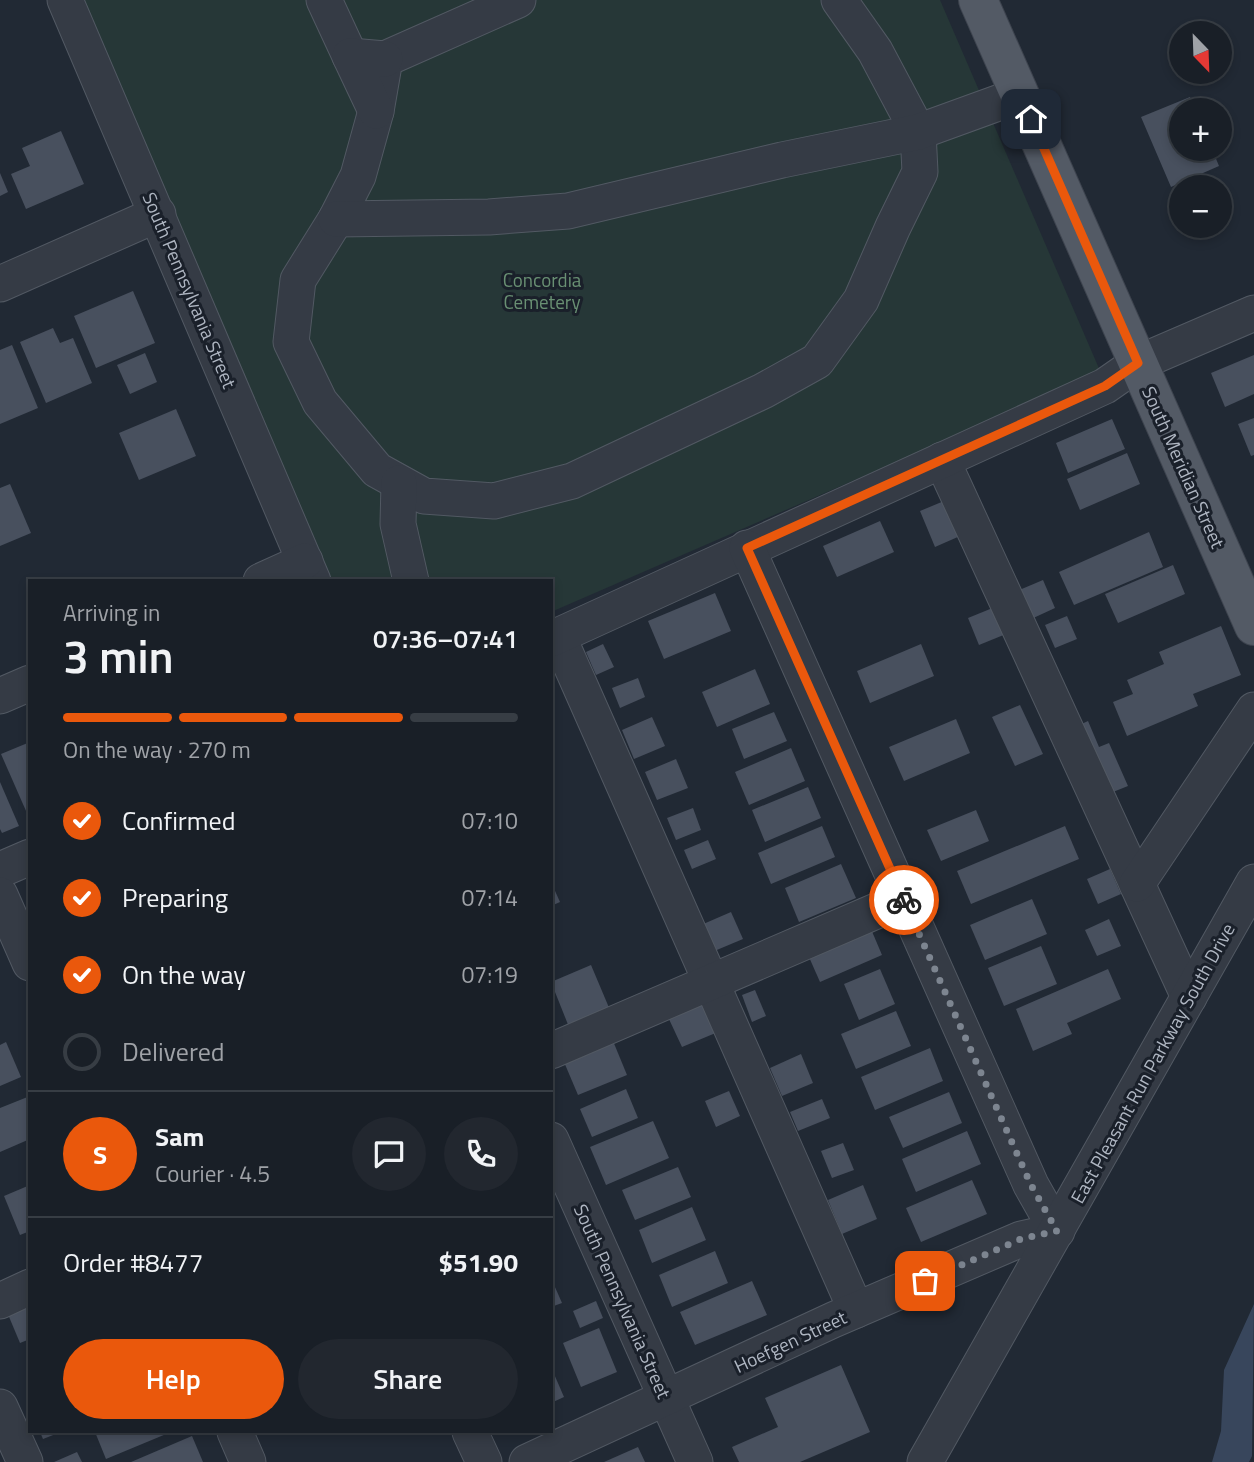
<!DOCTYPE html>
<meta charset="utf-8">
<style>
body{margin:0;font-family:"Titillium Web",sans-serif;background:#22272f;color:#f1f3f6;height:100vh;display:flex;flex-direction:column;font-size:26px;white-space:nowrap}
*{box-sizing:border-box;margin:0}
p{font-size:23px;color:#9fa2a7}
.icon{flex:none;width:38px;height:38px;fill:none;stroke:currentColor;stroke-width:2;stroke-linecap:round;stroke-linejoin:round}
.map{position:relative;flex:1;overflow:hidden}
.drawer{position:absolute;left:28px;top:579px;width:525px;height:854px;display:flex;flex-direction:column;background:#191f27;border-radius:0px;box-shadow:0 4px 10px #0003,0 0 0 2px #373d44}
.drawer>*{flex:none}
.needle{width:46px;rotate:157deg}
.controls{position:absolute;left:1169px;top:21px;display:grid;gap:14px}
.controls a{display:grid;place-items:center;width:63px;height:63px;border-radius:50%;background:#191f27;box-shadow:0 4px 10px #0003,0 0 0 2px #373d44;font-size:35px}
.pin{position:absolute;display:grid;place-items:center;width:60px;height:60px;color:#fff;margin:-30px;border-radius:14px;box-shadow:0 4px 10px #0006}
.courier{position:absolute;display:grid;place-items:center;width:70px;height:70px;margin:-35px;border:5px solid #ea580c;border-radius:50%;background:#fff;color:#222;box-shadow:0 2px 9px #0007}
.summary em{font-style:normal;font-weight:600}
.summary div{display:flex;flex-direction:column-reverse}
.summary{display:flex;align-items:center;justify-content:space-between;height:119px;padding:0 35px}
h1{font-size:46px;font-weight:600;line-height:52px}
.bar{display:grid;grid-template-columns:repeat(4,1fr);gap:10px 7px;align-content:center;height:84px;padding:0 35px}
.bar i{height:9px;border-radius:5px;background:#373d44}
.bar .selected{background:#ea580c}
.bar p{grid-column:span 4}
.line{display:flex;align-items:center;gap:18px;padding:0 35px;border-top:2px solid #373d44}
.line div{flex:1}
.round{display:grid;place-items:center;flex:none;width:74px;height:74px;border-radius:37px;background:#22272f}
ol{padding:0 35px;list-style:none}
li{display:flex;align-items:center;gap:21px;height:77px}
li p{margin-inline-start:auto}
li .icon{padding:7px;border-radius:50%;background:#ea580c;color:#fff;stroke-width:4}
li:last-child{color:#9fa2a7}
li i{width:38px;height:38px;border:4px solid #373d44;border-radius:50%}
.primary-button{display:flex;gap:14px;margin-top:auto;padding:14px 35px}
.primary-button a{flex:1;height:80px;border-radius:42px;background:#ea580c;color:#fff;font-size:28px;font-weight:600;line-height:80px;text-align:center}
.primary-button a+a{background:#22272f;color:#f1f3f6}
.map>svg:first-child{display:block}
.green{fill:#263737}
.water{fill:#38465c}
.building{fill:#48505e}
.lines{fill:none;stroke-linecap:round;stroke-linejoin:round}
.minor-casing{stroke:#525963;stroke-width:37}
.major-casing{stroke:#3e444f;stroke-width:40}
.minor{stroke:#353b45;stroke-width:35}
.major{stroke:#535a65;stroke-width:38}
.done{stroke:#7d8590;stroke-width:7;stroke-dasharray:0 12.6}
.route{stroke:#ea580c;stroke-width:9}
.labels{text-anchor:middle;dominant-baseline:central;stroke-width:6;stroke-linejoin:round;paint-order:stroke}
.park-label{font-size:19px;fill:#699073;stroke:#1a202a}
.street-label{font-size:19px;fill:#afb6c2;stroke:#1a202a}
</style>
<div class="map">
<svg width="1254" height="1462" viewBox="0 0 1254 1462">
<rect width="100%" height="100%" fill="#212934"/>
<!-- green -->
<polygon class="green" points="78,0 940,0 1101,373 551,612 551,581 327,581"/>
<!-- water -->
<polygon class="water" points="1254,1304 1252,1456 1249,1462 1212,1462 1221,1431 1224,1370"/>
<!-- building -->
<g class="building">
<polygon points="1201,27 1204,33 1187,33"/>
<polygon points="1190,97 1195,110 1181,110 1181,149 1212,149 1219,166 1171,187 1141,117"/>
<polygon points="61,131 84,184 26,209 11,174 30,166 22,148"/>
<polygon points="0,173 8,192 0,196"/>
<polygon points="133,291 155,343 96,368 74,316"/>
<polygon points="53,328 60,343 73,338 92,383 46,403 20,342"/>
<polygon points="12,345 38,408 0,424 0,350"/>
<polygon points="145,353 157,382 130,394 117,365"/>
<polygon points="1254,355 1254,394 1225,407 1211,373"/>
<polygon points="176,409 196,456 139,480 119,433"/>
<polygon points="1254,418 1254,455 1251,456 1238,424"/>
<polygon points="1112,419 1125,449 1068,473 1056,443"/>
<polygon points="1127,453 1140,484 1080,510 1067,479"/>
<polygon points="10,484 31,533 0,546 0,488"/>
<polygon points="944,501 960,536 935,547 920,511"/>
<polygon points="880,521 894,552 837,577 823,546"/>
<polygon points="1149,532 1163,567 1074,605 1059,572"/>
<polygon points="1173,565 1185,594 1118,623 1105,594"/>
<polygon points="1043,580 1055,608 1029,620 1017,591"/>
<polygon points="715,593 731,631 664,659 648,621"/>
<polygon points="995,607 1006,634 979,645 968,618"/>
<polygon points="1067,616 1077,639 1055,648 1045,625"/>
<polygon points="1221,626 1241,675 1193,694 1198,706 1127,736 1113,702 1133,694 1127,680 1164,664 1159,652"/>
<polygon points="603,644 614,667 596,675 586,652"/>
<polygon points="921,644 934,676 870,703 857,671"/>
<polygon points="755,669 770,704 717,727 702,692"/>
<polygon points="638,678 645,697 620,708 612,688"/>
<polygon points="1020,705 1043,754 1015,766 992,717"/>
<polygon points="774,712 787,741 744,759 732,729"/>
<polygon points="652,717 665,746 634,759 622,730"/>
<polygon points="956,719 970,753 904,781 889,747"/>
<polygon points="1088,721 1099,747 1109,743 1128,786 1103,796 1073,728"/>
<polygon points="30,742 30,820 1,754"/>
<polygon points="791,748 805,781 749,805 735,772"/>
<polygon points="676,759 688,788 657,800 645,772"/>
<polygon points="0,782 19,826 2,833 0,829"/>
<polygon points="808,787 821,818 765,842 752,810"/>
<polygon points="693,808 701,830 676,840 667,818"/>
<polygon points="976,810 989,841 941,861 927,830"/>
<polygon points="822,826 835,857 771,884 758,853"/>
<polygon points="1065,826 1079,859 971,904 957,871"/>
<polygon points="708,840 716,859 692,869 684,850"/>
<polygon points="841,864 856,898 799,922 785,888"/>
<polygon points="1110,869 1121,894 1098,904 1087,879"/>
<polygon points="551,882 560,902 551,906"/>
<polygon points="1032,899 1047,934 985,960 970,925"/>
<polygon points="731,912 743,939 712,952 701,925"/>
<polygon points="1109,919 1121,946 1097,956 1085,930"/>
<polygon points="868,922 882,955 820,982 805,948"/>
<polygon points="1041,946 1057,984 1004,1006 988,968"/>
<polygon points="591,965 610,1010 569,1027 551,982"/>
<polygon points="880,969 895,1004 859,1020 844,984"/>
<polygon points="1108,969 1121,999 1067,1023 1072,1034 1033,1051 1016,1009"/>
<polygon points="755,990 766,1016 752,1022 742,995"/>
<polygon points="705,1001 718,1032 682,1047 668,1017"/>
<polygon points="896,1011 911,1046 856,1069 841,1034"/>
<polygon points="613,1041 627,1075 578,1095 564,1062"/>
<polygon points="6,1042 21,1077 0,1086 0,1045"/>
<polygon points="930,1048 943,1081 875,1110 861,1077"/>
<polygon points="801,1054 813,1083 782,1096 770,1068"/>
<polygon points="626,1089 638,1118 592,1137 580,1109"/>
<polygon points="729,1091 740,1116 716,1127 705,1101"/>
<polygon points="949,1092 962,1123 903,1148 889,1117"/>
<polygon points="30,1096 30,1139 0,1152 0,1108"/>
<polygon points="822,1099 830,1118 798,1131 790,1112"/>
<polygon points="653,1121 669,1158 606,1185 590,1147"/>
<polygon points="967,1131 981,1164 916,1192 902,1159"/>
<polygon points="843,1143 854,1170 832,1178 821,1151"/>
<polygon points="678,1167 691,1197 635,1220 622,1190"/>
<polygon points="972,1180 987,1214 921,1242 906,1208"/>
<polygon points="30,1185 30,1231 20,1235 4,1196"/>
<polygon points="863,1185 877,1219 842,1234 828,1200"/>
<polygon points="692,1207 706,1240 652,1263 639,1230"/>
<polygon points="715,1251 728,1283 672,1307 659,1275"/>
<polygon points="551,1278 562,1303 551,1307"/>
<polygon points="752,1281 767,1315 695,1345 680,1312"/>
<polygon points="596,1301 603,1318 580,1328 573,1311"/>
<polygon points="30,1302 30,1339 20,1343 7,1312"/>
<polygon points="599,1328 617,1372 581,1387 563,1343"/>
<polygon points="841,1365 870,1432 800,1462 739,1462 732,1447 778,1427 765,1398"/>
<polygon points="551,1367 564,1397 551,1403"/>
<polygon points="40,1432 61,1432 43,1439"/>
<polygon points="95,1432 171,1432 106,1459"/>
<polygon points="192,1436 203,1462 131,1462"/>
<polygon points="638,1447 645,1462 604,1462"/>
<polygon points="77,1452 82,1462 54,1462"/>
</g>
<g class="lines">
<defs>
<g id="minor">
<polyline points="65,0 313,581"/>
<polyline points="324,0 350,56"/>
<polyline points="518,0 385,59 376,111 358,176 336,219 298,280 291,342 320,402 377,470 424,496 494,501 572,481 763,391 817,361 861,300 893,227 920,172 918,132 875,51 839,0"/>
<polyline points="376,111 350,56 385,59"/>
<polyline points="336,219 489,217 568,211 782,160 918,132 1020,95"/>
<polyline points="0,284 158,214"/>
<polyline points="942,460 1189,997"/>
<polyline points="399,483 398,524 411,581"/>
<polyline points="261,581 305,561"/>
<polyline points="558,636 856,1310"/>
<polyline points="551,639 1105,386 1138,363 1254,313"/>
<polyline points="0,696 30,683"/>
<polyline points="0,870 30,857"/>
<polyline points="1137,884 1254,710"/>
<polyline points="0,895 30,963"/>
<polyline points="551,1051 904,899"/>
<polyline points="551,1140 695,1462"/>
<polyline points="0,1301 30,1287"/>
<polyline points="0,1407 25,1462"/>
<polyline points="235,1432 248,1462"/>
<polyline points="470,1432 484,1462"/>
<polyline points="527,1462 833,1320 1021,1239 1057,1231 1031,1185 747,548"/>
<polyline points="925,1462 1254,882"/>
</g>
<polyline id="major" points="978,0 1254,626"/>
</defs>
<!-- minor casing -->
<use href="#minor" class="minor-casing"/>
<!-- major casing -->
<use href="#major" class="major-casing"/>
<!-- minor -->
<use href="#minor" class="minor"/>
<!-- major -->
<use href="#major" class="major"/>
</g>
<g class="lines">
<!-- done -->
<polyline class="done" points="904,900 1031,1185 1057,1231 1021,1239 925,1281"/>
<!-- route -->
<polyline class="route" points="904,900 747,548 1105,386 1138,363 1031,119"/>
</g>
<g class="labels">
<!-- park labels -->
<g class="park-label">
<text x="542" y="279">Concordia<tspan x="542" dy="22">Cemetery</tspan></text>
</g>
<!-- street labels -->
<g class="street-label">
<text transform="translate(190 290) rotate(67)">South Pennsylvania Street</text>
<text transform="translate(1184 467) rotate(66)">South Meridian Street</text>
<text transform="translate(1152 1063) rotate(-61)">East Pleasant Run Parkway South Drive</text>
<text transform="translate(623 1301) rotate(66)">South Pennsylvania Street</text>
<text transform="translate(790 1341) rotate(-25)">Hoefgen Street</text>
</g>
</g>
</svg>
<div class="controls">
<a><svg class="needle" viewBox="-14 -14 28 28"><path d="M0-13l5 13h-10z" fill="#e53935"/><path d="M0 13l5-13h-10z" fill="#9fa2a7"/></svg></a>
<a>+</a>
<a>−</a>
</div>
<div class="pin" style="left:925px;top:1281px;background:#ea580c"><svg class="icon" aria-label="bag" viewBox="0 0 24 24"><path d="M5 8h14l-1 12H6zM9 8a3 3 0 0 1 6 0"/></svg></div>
<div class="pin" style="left:1031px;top:119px;background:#1f2937"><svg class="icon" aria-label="home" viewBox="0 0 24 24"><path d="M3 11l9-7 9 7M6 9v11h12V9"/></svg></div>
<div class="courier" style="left:904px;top:900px"><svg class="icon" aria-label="bike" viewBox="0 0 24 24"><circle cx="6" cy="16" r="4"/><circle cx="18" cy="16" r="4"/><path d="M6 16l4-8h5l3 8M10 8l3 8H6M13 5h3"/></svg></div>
<section class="drawer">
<div class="summary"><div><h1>3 min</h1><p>Arriving in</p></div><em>07:36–07:41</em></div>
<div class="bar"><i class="selected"></i><i class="selected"></i><i class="selected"></i><i></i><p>On the way · 270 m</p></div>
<ol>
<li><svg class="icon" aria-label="check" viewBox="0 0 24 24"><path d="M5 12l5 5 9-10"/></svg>Confirmed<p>07:10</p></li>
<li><svg class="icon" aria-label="check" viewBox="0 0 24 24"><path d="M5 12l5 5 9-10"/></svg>Preparing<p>07:14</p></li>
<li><svg class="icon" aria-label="check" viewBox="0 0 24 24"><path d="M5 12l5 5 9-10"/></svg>On the way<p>07:19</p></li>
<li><i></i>Delivered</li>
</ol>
<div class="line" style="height:126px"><b class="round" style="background:#ea580c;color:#fff">S</b><div><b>Sam</b><p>Courier · 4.5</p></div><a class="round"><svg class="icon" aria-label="chat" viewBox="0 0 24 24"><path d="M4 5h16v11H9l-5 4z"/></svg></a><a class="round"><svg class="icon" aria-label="phone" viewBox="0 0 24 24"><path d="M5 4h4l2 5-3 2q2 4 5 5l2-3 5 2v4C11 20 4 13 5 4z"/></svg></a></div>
<div class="line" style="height:91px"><div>Order #8477</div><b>$51.90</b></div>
<div class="primary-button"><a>Help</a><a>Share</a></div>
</section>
</div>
